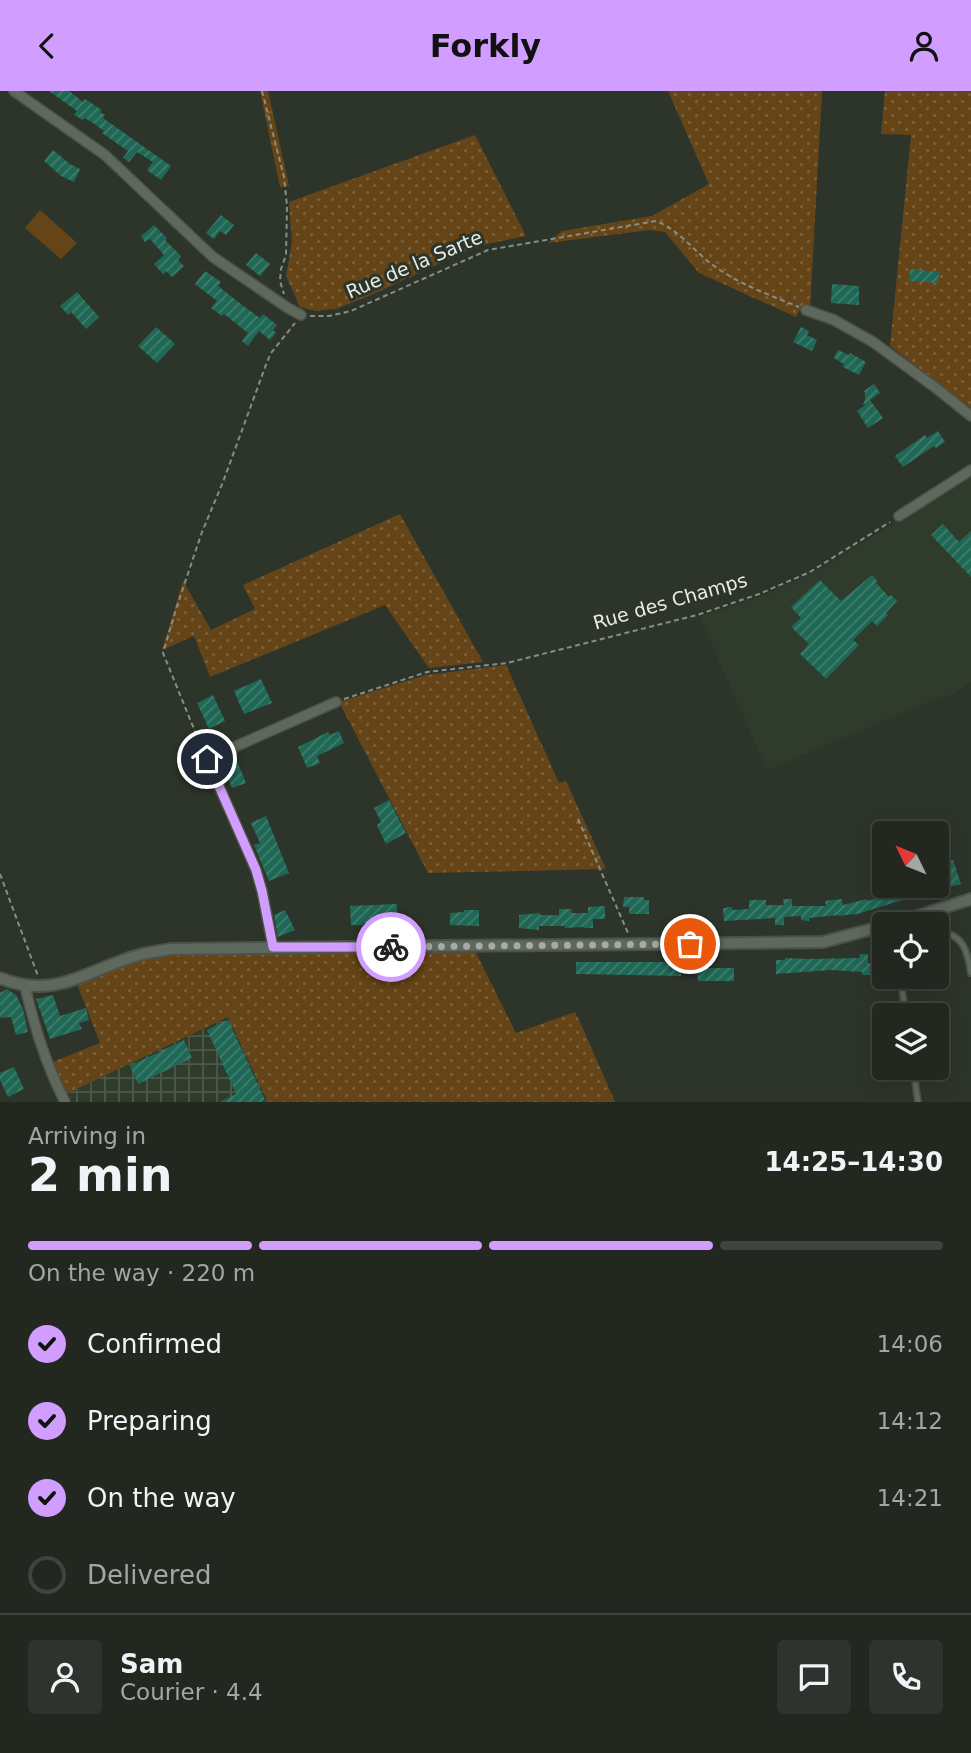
<!DOCTYPE html>
<meta charset="utf-8">
<style>
body{margin:0;font-family:"DejaVu Sans",sans-serif;background:#2e342d;color:#f1f3f6;height:100vh;display:flex;flex-direction:column;font-size:26px;white-space:nowrap}
*{box-sizing:border-box;margin:0}
p{font-size:23px;color:#a2a6a5}
.icon{flex:none;width:38px;height:38px;fill:none;stroke:currentColor;stroke-width:2;stroke-linecap:round;stroke-linejoin:round}
.map{position:relative;height:1011px;overflow:hidden}
.panel{display:flex;flex-direction:column;background:#222820;flex:1}
.panel>*{flex:none}
.needle{width:46px;rotate:313deg}
.fabs{position:absolute;left:872px;top:730px;display:grid;gap:14px}
.fabs a{display:grid;place-items:center;width:77px;height:77px;border-radius:7px;background:#222820;box-shadow:0 4px 18px #0003,0 0 0 2px #3f443e;font-size:35px}
.pin{position:absolute;display:grid;place-items:center;width:60px;height:60px;color:#fff;margin:-30px;border:4px solid #fff;border-radius:50%;box-shadow:0 2px 7px #0007}
.courier{position:absolute;display:grid;place-items:center;width:70px;height:70px;margin:-35px;border:5px solid #d19dfe;border-radius:50%;background:#fff;color:#222;box-shadow:0 2px 9px #0007}
.overview em{font-style:normal;font-weight:800}
.overview div{display:flex;flex-direction:column-reverse}
.overview{display:flex;align-items:center;justify-content:space-between;height:119px;padding:0 28px}
h1{font-size:46px;font-weight:800;line-height:52px}
.bar{display:grid;grid-template-columns:repeat(4,1fr);gap:10px 7px;align-content:center;height:84px;padding:0 28px}
.bar i{height:9px;border-radius:5px;background:#3f443e}
.bar .on{background:#d19dfe}
.bar p{grid-column:span 4}
.line{display:flex;align-items:center;gap:18px;padding:0 28px;border-top:2px solid #3f443e}
.line div{flex:1}
.round{display:grid;place-items:center;flex:none;width:74px;height:74px;border-radius:7px;background:#2e342d}
ol{padding:0 28px;list-style:none}
li{display:flex;align-items:center;gap:21px;height:77px}
li p{margin-inline-start:auto}
li .icon{padding:7px;border-radius:50%;background:#d19dfe;color:#111;stroke-width:4}
li:last-child{color:#a2a6a5}
li i{width:38px;height:38px;border:4px solid #3f443e;border-radius:50%}
header{display:flex;justify-content:space-between;align-items:center;height:91px;padding:0 28px;background:#d19dfe;color:#111;font-size:32px;font-weight:800}
.map>svg:first-child{display:block}
.built{fill:#2f3c2c}
.industrial{fill:url(#industrial-grid)}
.green{fill:url(#green-dots)}
.forest{fill:url(#forest-crowns)}
.pitch{fill:#654518}
.building{fill:url(#building-hatch)}
.lines{fill:none;stroke-linecap:round;stroke-linejoin:round}
.service-casing{stroke:#4c524a;stroke-width:8}
.minor-casing{stroke:#4c524a;stroke-width:12}
.tertiary-casing{stroke:#4c524a;stroke-width:14}
.path{stroke:#878e86;stroke-width:2;stroke-dasharray:5 3.5;stroke-linecap:butt}
.service{stroke:#5f685d;stroke-width:4.5}
.minor{stroke:#5f685d;stroke-width:9}
.tertiary{stroke:#5f685d;stroke-width:10}
.done{stroke:#a6aca5;stroke-width:7;stroke-dasharray:0 12.6}
.route{stroke:#d19dfe;stroke-width:9}
.labels{text-anchor:middle;dominant-baseline:central;stroke-width:6;stroke-linejoin:round;paint-order:stroke}
.street-label{font-size:19px;fill:#e7ece6;stroke:#2d352b}
</style>
<header><svg class="icon" aria-label="back" viewBox="0 0 24 24"><path d="M15 5l-7 7 7 7"/></svg>Forkly<svg class="icon" aria-label="person" viewBox="0 0 24 24"><circle cx="12" cy="8" r="4"/><path d="M4 21q1-7 8-7t8 7"/></svg></header>
<div class="map">
<svg width="971" height="1011" viewBox="0 0 971 1011">
<defs>
<pattern id="industrial-grid" width="8" height="8" patternUnits="userSpaceOnUse" patternTransform="scale(1.75)"><rect width="8" height="8" fill="#2f3c2c"/><path d="M0 4h8M4 0v8" fill="none" stroke="#4d584b"/></pattern>
<pattern id="green-dots" width="8" height="8" patternUnits="userSpaceOnUse" patternTransform="scale(1.75)"><rect width="8" height="8" fill="#654518"/><path d="M2 2h.1M6 6h.1" fill="none" stroke="#7b603a" stroke-width="1.8" stroke-linecap="round"/></pattern>
<pattern id="forest-crowns" width="20" height="18" patternUnits="userSpaceOnUse" patternTransform="scale(1.75)"><rect width="20" height="18" fill="#654518"/><path d="M2 6a3 3 0 1 1 6 0M12 15a3 3 0 1 1 6 0" fill="none" stroke="#7b603a"/></pattern>
<pattern id="building-hatch" width="6" height="6" patternUnits="userSpaceOnUse" patternTransform="scale(1.75)"><rect width="6" height="6" fill="#206856"/><path d="M-1 1l2-2M0 6l6-6M5 7l2-2" fill="none" stroke="#407e6e"/></pattern>
</defs>
<rect width="100%" height="100%" fill="#2d352b"/>
<!-- built -->
<polygon class="built" points="971,383 971,591 950,605 945,604 767,679 700,526 768,503 821,478"/>
<!-- industrial -->
<polygon class="industrial" points="229,926 268,1009 264,1011 70,1011 66,1003"/>
<!-- green -->
<g class="green">
<polygon points="668,0 822,0 810,218 802,215 796,226 699,182 665,141 650,139 548,152 562,140 652,125 709,93"/>
<polygon points="885,0 971,0 971,317 890,255 911,44 881,43"/>
<polygon points="475,44 526,145 487,153 460,163 371,204 336,218 315,220 300,216 286,185 292,151 289,111"/>
<polygon points="400,423 483,571 429,577 385,514 210,586 194,545 162,559 183,490 211,539 255,518 243,494"/>
<polygon points="506,574 559,692 566,690 606,778 428,782 339,611 426,584"/>
<polygon points="474,858 516,942 575,921 581,933 615,1011 264,1011 267,1009 228,926 66,1003 50,972 100,952 77,893 142,867 178,860"/>
</g>
<!-- forest -->
<polygon class="forest" points="260,0 268,0 289,95 280,96"/>
<!-- pitch -->
<polygon class="pitch" points="40,119 77,152 61,168 25,137"/>
<!-- building -->
<g class="building">
<polygon points="49,0 69,0 83,11 85,8 102,19 100,21 105,24 103,27 171,75 161,89 147,79 153,71 137,61 129,71 123,67 128,60 102,42 104,40 93,32 85,27 83,29 74,24 77,20"/>
<polygon points="53,59 70,73 80,78 74,91 61,85 44,70"/>
<polygon points="221,124 234,134 226,144 220,140 214,148 206,142"/>
<polygon points="154,134 167,147 165,149 181,165 178,169 184,175 172,186 166,180 163,183 154,173 164,164 150,148 145,151 141,145"/>
<polygon points="256,162 270,173 260,185 246,174"/>
<polygon points="910,178 939,181 938,192 909,190"/>
<polygon points="205,180 221,191 218,195 242,214 260,227 263,223 277,234 273,239 276,242 270,249 259,240 248,255 242,250 248,242 224,223 222,225 211,217 217,210 195,193"/>
<polygon points="832,193 859,195 859,214 831,212"/>
<polygon points="77,201 99,226 86,238 71,221 68,224 60,215"/>
<polygon points="156,236 175,253 157,272 138,255"/>
<polygon points="801,236 809,240 807,244 817,249 812,260 793,251"/>
<polygon points="838,259 849,264 850,262 866,271 859,284 843,276 844,273 834,267"/>
<polygon points="874,293 880,302 870,309 883,327 868,337 857,320 865,314 865,313 863,314 865,309 865,301 867,304 864,300"/>
<polygon points="938,340 945,351 936,357 934,355 903,376 895,365 925,344 927,347"/>
<polygon points="943,433 959,451 971,440 971,486 931,444"/>
<polygon points="872,484 877,490 876,492 889,506 891,504 897,510 886,522 888,524 877,535 872,530 853,549 859,554 826,588 800,563 809,553 791,536 801,527 791,516 820,489 841,510"/>
<polygon points="261,588 272,612 244,623 234,600"/>
<polygon points="213,604 225,630 209,638 197,612"/>
<polygon points="339,640 344,652 317,665 320,672 307,677 298,656 328,641 330,644"/>
<polygon points="237,670 246,692 232,697 223,675"/>
<polygon points="389,709 406,742 386,753 377,734 381,731 374,717"/>
<polygon points="266,725 289,782 269,790 254,754 260,752 251,732"/>
<polygon points="953,769 961,793 931,801 932,803 917,808 916,805 854,824 854,823 839,825 839,824 809,827 809,830 801,829 801,825 784,826 784,834 775,834 775,827 724,830 723,817 732,816 732,819 749,818 749,809 766,809 766,814 784,814 783,808 792,808 792,815 826,815 825,810 842,808 843,814 867,808 868,810 883,805 882,802 906,794 940,794 937,785 949,781 946,772"/>
<polygon points="624,806 644,806 644,809 649,809 649,823 629,823 629,816 623,816"/>
<polygon points="397,813 397,827 385,827 385,832 363,832 363,834 351,834 350,815"/>
<polygon points="605,815 605,828 593,828 593,837 584,837 584,836 565,837 565,835 539,835 539,839 519,837 519,824 540,822 540,824 559,824 559,818 571,818 572,822 588,822 588,816"/>
<polygon points="285,819 295,839 278,846 274,824"/>
<polygon points="464,819 479,819 479,835 450,834 450,822 464,821"/>
<polygon points="860,863 868,863 868,872 878,872 877,884 862,884 862,881 831,879 776,883 776,869 785,869 785,867 810,868 859,867"/>
<polygon points="672,869 681,869 681,885 576,883 576,871 672,871"/>
<polygon points="696,869 706,869 706,877 734,877 734,890 698,890"/>
<polygon points="7,898 16,904 23,918 28,941 16,944 11,926 0,927 0,902"/>
<polygon points="53,904 60,925 86,917 89,929 79,932 82,938 50,948 36,908"/>
<polygon points="228,929 265,1009 261,1011 220,1011 236,1003 207,939"/>
<polygon points="184,949 192,967 138,993 130,975"/>
<polygon points="14,976 24,998 8,1006 0,989 0,982"/>
</g>
<g class="lines">
<defs>
<g id="service">
<path d="M936,839c27,5 31,18 35,43"/>
<polyline points="900,886 906,924"/>
<polyline points="913,976 918,1011"/>
</g>
<g id="minor">
<polyline points="14,0 105,64 213,166 288,217 301,224"/>
<polyline points="806,219 834,229 873,251 936,297 971,325"/>
<polyline points="899,425 971,379"/>
<polyline points="273,856 262,800 256,779 207,668 336,611"/>
<path d="M25,895c9,41 21,79 40,116"/>
</g>
<g id="tertiary">
<polyline points="893,833 971,808"/>
<path d="M0,887c56,23 88,-9 139,-23 11,-3 22,-4 32,-6l652,-7 61,-16"/>
</g>
</defs>
<!-- service casing -->
<use href="#service" class="service-casing"/>
<!-- minor casing -->
<use href="#minor" class="minor-casing"/>
<!-- tertiary casing -->
<use href="#tertiary" class="tertiary-casing"/>
<!-- path -->
<g class="path">
<polyline points="262,0 284,86 287,115 286,164 281,178 280,190 284,203"/>
<path d="M310,225h19l22,-5 137,-61 168,-29c26,10 41,35 64,49 24,16 52,26 79,37"/>
<polyline points="344,608 427,581 507,572 697,524 759,503 810,481 890,431"/>
<polyline points="203,660 163,562 177,515 202,441 223,391 267,271 271,262 295,232"/>
<polyline points="578,728 628,842"/>
<polyline points="0,783 38,885"/>
</g>
<!-- service -->
<use href="#service" class="service"/>
<!-- minor -->
<use href="#minor" class="minor"/>
<!-- tertiary -->
<use href="#tertiary" class="tertiary"/>
</g>
<g class="lines">
<!-- done -->
<polyline class="done" points="391,856 690,853"/>
<!-- route -->
<polyline class="route" points="207,668 256,779 262,800 273,856 391,856"/>
</g>
<g class="labels">
<!-- street labels -->
<g class="street-label">
<text transform="translate(414 173) rotate(-23)">Rue de la Sarte</text>
<text transform="translate(670 510) rotate(-16)">Rue des Champs</text>
</g>
</g>
</svg>
<div class="fabs">
<a><svg class="needle" viewBox="-14 -14 28 28"><path d="M0-13l5 13h-10z" fill="#e53935"/><path d="M0 13l5-13h-10z" fill="#a2a6a5"/></svg></a>
<a><svg class="icon" aria-label="locate" viewBox="0 0 24 24"><circle cx="12" cy="12" r="6"/><path d="M12 2v4M12 18v4M2 12h4M18 12h4"/></svg></a>
<a><svg class="icon" aria-label="layers" viewBox="0 0 24 24"><path d="M12 4l9 5-9 5-9-5zM3 14l9 5 9-5"/></svg></a>
</div>
<div class="pin" style="left:690px;top:853px;background:#ea580c"><svg class="icon" aria-label="bag" viewBox="0 0 24 24"><path d="M5 8h14l-1 12H6zM9 8a3 3 0 0 1 6 0"/></svg></div>
<div class="pin" style="left:207px;top:668px;background:#1f2937"><svg class="icon" aria-label="home" viewBox="0 0 24 24"><path d="M3 11l9-7 9 7M6 9v11h12V9"/></svg></div>
<div class="courier" style="left:391px;top:856px"><svg class="icon" aria-label="bike" viewBox="0 0 24 24"><circle cx="6" cy="16" r="4"/><circle cx="18" cy="16" r="4"/><path d="M6 16l4-8h5l3 8M10 8l3 8H6M13 5h3"/></svg></div>
</div>
<section class="panel">
<div class="overview"><div><h1>2 min</h1><p>Arriving in</p></div><em>14:25–14:30</em></div>
<div class="bar"><i class="on"></i><i class="on"></i><i class="on"></i><i></i><p>On the way · 220 m</p></div>
<ol>
<li><svg class="icon" aria-label="check" viewBox="0 0 24 24"><path d="M5 12l5 5 9-10"/></svg>Confirmed<p>14:06</p></li>
<li><svg class="icon" aria-label="check" viewBox="0 0 24 24"><path d="M5 12l5 5 9-10"/></svg>Preparing<p>14:12</p></li>
<li><svg class="icon" aria-label="check" viewBox="0 0 24 24"><path d="M5 12l5 5 9-10"/></svg>On the way<p>14:21</p></li>
<li><i></i>Delivered</li>
</ol>
<div class="line" style="height:126px"><a class="round"><svg class="icon" aria-label="person" viewBox="0 0 24 24"><circle cx="12" cy="8" r="4"/><path d="M4 21q1-7 8-7t8 7"/></svg></a><div><b>Sam</b><p>Courier · 4.4</p></div><a class="round"><svg class="icon" aria-label="chat" viewBox="0 0 24 24"><path d="M4 5h16v11H9l-5 4z"/></svg></a><a class="round"><svg class="icon" aria-label="phone" viewBox="0 0 24 24"><path d="M5 4h4l2 5-3 2q2 4 5 5l2-3 5 2v4C11 20 4 13 5 4z"/></svg></a></div>
</section>
